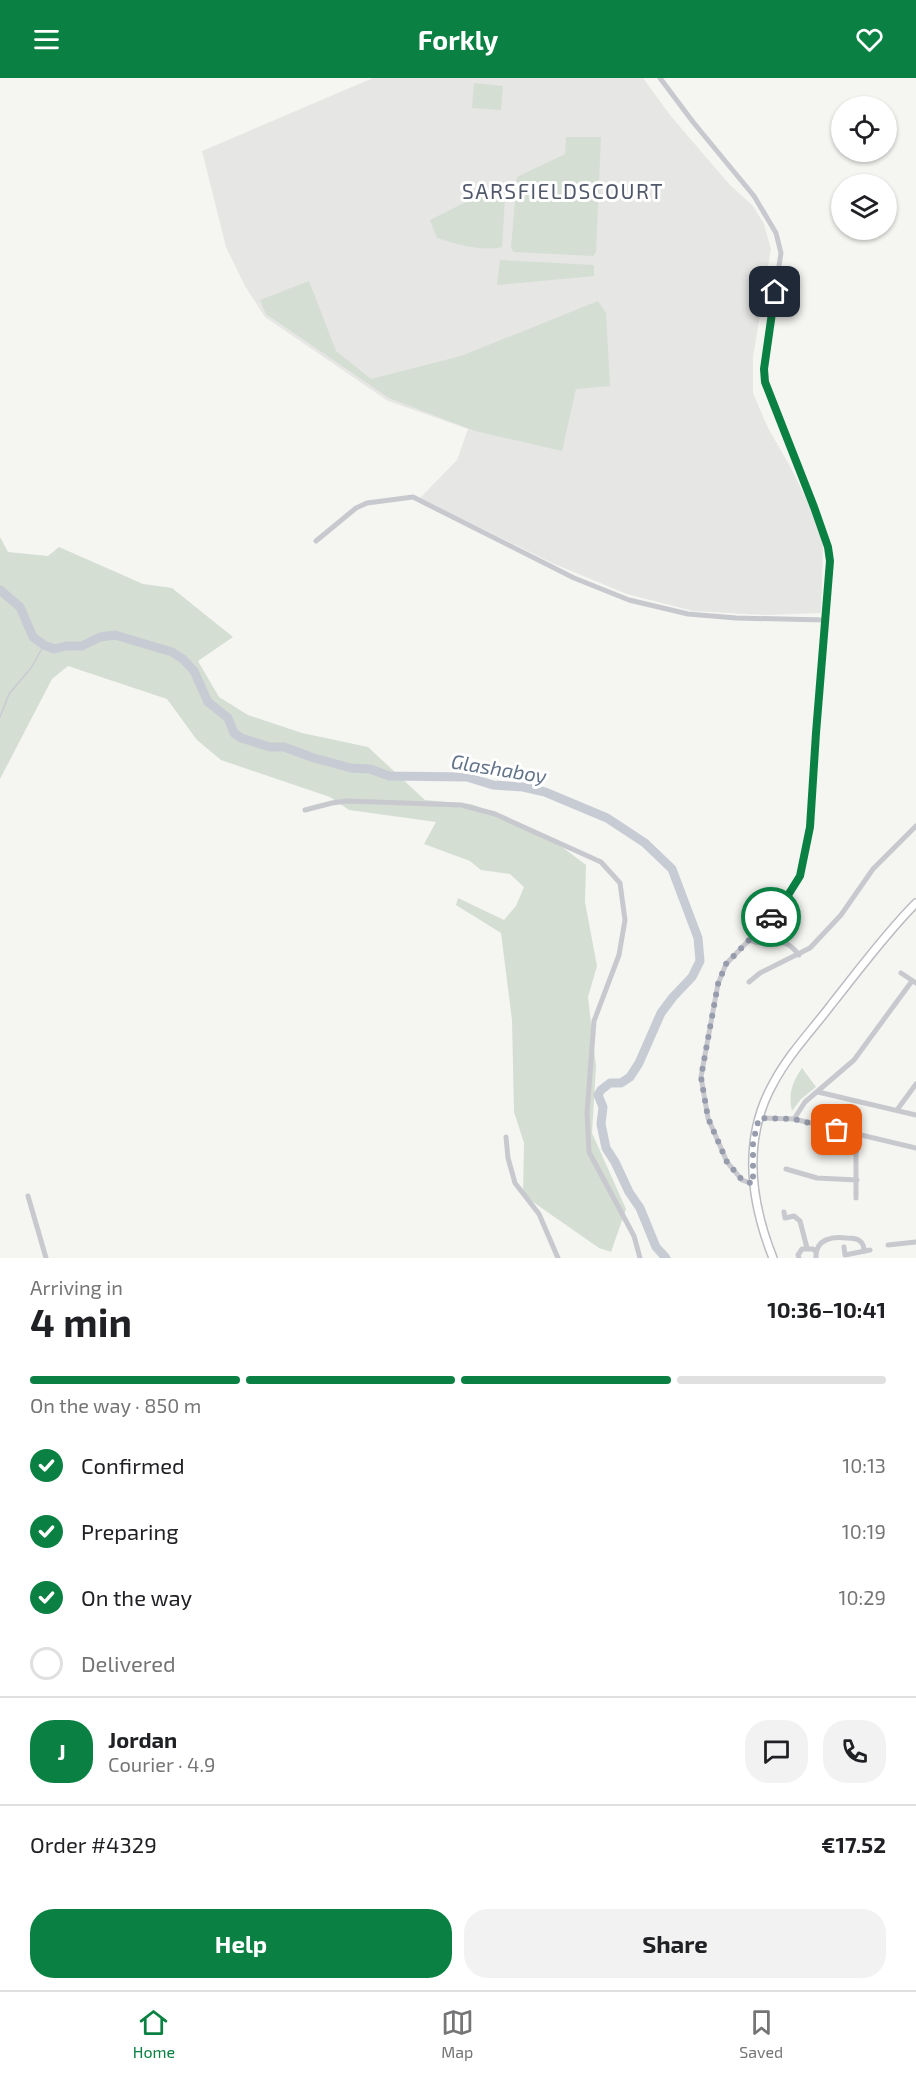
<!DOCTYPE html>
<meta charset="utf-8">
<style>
body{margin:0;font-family:"Exo 2",sans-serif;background:#f2f2f2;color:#202124;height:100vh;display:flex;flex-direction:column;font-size:22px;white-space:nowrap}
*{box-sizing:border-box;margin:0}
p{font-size:20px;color:#757577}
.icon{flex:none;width:33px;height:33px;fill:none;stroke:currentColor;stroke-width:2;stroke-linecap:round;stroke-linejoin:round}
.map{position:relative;height:1180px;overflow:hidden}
.sheet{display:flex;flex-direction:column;background:#fff;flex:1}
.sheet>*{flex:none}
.fabs{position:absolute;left:831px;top:18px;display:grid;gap:12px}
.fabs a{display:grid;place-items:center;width:66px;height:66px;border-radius:50%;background:#fff;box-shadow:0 2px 4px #0004;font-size:30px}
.pin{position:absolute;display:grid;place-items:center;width:51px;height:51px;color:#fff;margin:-26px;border-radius:12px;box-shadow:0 3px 9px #0006}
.courier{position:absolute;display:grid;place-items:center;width:60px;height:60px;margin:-30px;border:4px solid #0b8043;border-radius:50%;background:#fff;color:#222;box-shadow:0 2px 8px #0007}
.headline em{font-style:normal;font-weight:700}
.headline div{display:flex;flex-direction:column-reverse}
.headline{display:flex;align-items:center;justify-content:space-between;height:102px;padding:0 30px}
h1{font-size:39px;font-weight:700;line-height:45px}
.bar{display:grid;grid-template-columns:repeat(4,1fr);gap:9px 6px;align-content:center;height:72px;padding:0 30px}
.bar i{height:8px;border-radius:4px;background:#e0e0e0}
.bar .on{background:#0b8043}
.bar p{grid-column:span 4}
.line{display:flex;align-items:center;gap:15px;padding:0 30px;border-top:2px solid #e0e0e0}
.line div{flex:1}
.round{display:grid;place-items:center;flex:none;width:63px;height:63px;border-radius:24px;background:#f2f2f2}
ol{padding:0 30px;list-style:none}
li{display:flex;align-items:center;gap:18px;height:66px}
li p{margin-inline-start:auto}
li .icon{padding:6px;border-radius:50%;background:#0b8043;color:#fff;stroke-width:4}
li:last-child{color:#757577}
li i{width:33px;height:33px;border:3px solid #e0e0e0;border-radius:50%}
.primary-button{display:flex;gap:12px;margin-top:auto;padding:12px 30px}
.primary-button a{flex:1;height:69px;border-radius:24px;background:#0b8043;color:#fff;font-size:24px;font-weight:700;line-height:69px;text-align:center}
.primary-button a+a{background:#f2f2f2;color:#202124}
header{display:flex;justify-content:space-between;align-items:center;height:78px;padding:0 30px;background:#0b8043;color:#fff;font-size:27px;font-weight:700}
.dock{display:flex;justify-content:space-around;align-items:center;height:84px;border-top:2px solid #e0e0e0;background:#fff;font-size:16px;color:#757577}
.dock a{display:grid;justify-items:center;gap:3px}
.dock .on{color:#0b8043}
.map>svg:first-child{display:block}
.built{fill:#e6e6e5}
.green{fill:#d4ded3}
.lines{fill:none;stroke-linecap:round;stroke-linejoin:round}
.stream{stroke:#c7ccd4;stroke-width:1.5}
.river{stroke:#c7ccd4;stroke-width:9}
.major-casing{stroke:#babcc1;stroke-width:10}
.minor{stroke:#c8c9ce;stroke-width:5}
.major{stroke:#fff;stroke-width:7}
.done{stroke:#969cab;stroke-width:6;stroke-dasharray:0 10.8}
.route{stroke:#0b8043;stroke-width:8}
.labels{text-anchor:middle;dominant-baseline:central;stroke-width:6;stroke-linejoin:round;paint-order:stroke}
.water-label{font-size:20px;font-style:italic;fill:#637489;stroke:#fff}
.quarter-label{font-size:21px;letter-spacing:1.5px;fill:#51586a;stroke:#fff}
</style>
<header><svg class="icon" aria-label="menu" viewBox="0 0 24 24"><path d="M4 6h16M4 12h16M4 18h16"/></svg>Forkly<svg class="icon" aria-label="heart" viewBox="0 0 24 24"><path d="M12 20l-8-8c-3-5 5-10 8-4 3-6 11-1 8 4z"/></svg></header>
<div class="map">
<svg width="916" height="1180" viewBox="0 0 916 1180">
<rect width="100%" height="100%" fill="#f5f6f2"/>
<!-- built -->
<polygon class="built" points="373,0 643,0 670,37 729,106 753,128 764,146 771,171 753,279 753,315 768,350 791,390 812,433 823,466 821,535 765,537 693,533 627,516 552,485 420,420 457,382 468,351 388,323 265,239 245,208 226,169 202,73"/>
<!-- green -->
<g class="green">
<polygon points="474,5 503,8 501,32 472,30"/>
<polygon points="566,59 601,59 596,174 593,178 514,174 511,170 517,99 565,76"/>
<path d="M506,104l-4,65c-19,5 -46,-3 -65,-9l-7,-18z"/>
<polygon points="500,182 594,187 594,198 497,207"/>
<polygon points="309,203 336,273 371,301 461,278 598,223 606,235 610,308 576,311 562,373 475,353 389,320 266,236 260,222"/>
<polygon points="0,459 8,474 48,478 59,469 143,506 172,510 233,559 198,583 219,619 248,637 302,655 368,669 425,722 471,726 503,738 558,766 586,787 585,824 597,888 588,919 596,988 592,1055 626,1131 611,1174 599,1170 523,1117 524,1065 514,1034 512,942 501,855 456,827 458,820 504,842 516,828 524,809 510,796 481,792 470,783 424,766 436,744 349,732 330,719 221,682 197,662 167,621 68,588 52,601 0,701"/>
<path d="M802,990l14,19 -15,12 -9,12c-4,-16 0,-29 10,-43z"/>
</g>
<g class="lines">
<!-- stream -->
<polyline class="stream" points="0,639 9,616 31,590 44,567"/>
<!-- river -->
<polyline class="river" points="0,512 20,529 33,559 44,567 54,571 66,568 82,568 100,559 115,557 172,574 183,581 194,593 208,624 228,640 234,655 241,660 270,669 284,669 314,680 351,690 370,691 389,698 467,699 493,707 523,709 545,714 607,740 645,765 672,791 698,860 700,883 692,899 673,919 661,935 639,985 630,999 621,1005 610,1005 601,1012 598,1017 603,1029 601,1046 606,1070 615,1084 629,1114 640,1130 656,1169 666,1180"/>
<defs>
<path id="major" d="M773,1180c-23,-58 -31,-120 1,-176 15,-28 38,-52 57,-77 28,-35 54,-71 85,-102"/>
</defs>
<!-- major casing -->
<use href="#major" class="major-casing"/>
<!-- minor -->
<g class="minor">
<polyline points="660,0 693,44 754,118 776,155 781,175 763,291 765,304 814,429 828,469 830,483 817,641 810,749 800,798 780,830 726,886 718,906 701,999 708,1040 727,1084 742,1102 753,1106"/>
<polyline points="316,463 356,430 367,425 413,419 574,500 629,522 688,536 736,540 825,542"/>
<polyline points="305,732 332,725 347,723 461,727 495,736 601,784 620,805 625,842 619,877 594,943 587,1035 589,1074 634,1158 640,1180"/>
<path d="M749,862c23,10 32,-9 50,15"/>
<polyline points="901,895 916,905"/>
<polyline points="749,904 760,895 810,870 841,837 873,791 916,748"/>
<polyline points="818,1014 916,1037"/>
<polyline points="897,1032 916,1006"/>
<polyline points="759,1040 794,1041 916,1070"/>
<polyline points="794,1041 805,1024 854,982 912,903"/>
<polyline points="506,1059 508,1080 515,1105 539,1136 558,1180"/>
<polyline points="786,1091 817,1100 857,1102"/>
<polyline points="28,1118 46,1180"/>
<polyline points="856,1120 856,1077 859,1057"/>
<polyline points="784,1134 785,1140 794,1138 800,1143 807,1170"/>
<polyline points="888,1167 916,1164"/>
<polyline points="844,1169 845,1177 870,1172"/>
<polyline points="799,1180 798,1177 802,1171 813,1171 816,1174"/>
<path d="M816,1180c-1,-19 16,-22 31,-20 5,0 10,0 14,4 2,2 3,6 3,9"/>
</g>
<!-- major -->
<use href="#major" class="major"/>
</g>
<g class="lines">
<!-- done -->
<polyline class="done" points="771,839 726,886 718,906 701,999 708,1040 727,1084 742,1102 753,1106 753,1064 759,1040 794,1041 837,1052"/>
<!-- route -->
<polyline class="route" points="771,839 780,830 800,798 810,749 816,655 830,483 828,469 814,429 765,304 764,291 775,214"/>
</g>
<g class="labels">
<!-- water labels -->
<g class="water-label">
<text transform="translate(499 690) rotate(9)">Glashaboy</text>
</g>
<!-- quarter labels -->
<g class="quarter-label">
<text x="563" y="112">SARSFIELDSCOURT</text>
</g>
</g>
</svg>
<div class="fabs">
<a><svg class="icon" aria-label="locate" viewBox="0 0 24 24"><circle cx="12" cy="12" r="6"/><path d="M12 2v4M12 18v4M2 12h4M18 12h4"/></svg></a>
<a><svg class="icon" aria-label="layers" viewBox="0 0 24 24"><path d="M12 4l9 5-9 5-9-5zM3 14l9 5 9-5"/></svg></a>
</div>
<div class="pin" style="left:837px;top:1052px;background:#ea580c"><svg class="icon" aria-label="bag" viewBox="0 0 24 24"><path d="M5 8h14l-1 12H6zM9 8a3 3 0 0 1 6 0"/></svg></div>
<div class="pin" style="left:775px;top:214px;background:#1f2937"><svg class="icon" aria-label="home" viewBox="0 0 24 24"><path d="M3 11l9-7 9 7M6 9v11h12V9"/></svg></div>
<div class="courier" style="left:771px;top:839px"><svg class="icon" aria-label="car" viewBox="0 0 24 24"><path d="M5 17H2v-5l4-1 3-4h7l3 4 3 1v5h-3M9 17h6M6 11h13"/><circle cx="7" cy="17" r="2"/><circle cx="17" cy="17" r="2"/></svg></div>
</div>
<section class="sheet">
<div class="headline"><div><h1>4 min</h1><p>Arriving in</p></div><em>10:36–10:41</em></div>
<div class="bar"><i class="on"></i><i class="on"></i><i class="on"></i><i></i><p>On the way · 850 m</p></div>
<ol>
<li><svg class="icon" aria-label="check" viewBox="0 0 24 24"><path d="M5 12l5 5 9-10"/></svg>Confirmed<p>10:13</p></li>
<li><svg class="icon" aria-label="check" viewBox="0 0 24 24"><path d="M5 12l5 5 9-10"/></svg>Preparing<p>10:19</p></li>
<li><svg class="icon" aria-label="check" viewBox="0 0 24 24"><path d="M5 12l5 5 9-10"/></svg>On the way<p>10:29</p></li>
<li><i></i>Delivered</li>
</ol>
<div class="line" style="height:108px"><b class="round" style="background:#0b8043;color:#fff">J</b><div><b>Jordan</b><p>Courier · 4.9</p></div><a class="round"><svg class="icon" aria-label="chat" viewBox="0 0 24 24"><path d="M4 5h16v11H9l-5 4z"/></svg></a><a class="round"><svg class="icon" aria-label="phone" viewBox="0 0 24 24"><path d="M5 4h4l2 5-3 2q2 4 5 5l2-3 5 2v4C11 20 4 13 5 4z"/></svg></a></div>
<div class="line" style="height:78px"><div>Order #4329</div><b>€17.52</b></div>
<div class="primary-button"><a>Help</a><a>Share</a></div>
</section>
<nav class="dock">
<a class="on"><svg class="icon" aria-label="home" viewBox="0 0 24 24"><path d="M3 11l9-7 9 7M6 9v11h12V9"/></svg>Home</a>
<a><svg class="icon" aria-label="map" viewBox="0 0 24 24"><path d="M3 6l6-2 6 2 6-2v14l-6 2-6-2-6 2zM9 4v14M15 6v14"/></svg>Map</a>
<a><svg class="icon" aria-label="saved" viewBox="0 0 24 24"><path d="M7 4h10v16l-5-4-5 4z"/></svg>Saved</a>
</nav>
